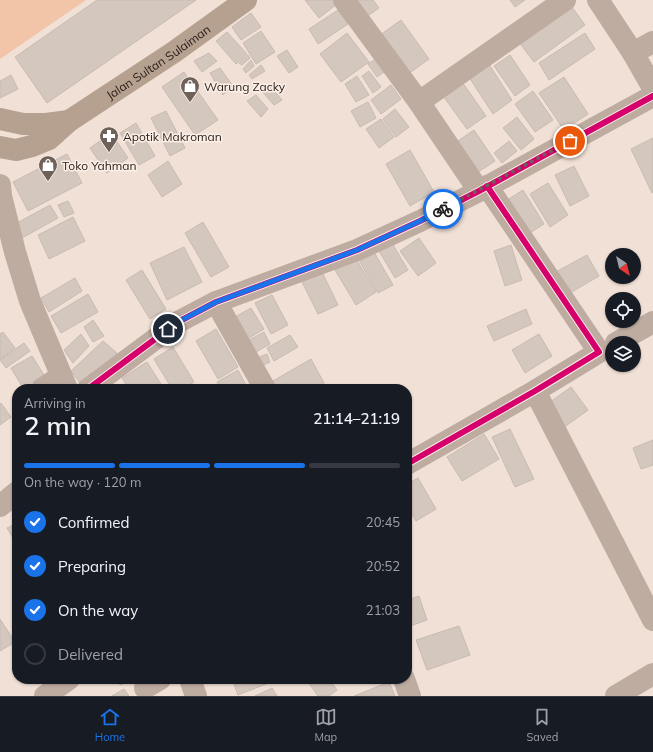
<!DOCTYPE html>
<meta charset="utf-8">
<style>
body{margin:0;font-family:Mulish,sans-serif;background:#20242c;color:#f1f3f6;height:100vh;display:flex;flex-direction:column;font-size:15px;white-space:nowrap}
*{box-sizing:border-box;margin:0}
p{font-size:13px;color:#9ea1a6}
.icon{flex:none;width:22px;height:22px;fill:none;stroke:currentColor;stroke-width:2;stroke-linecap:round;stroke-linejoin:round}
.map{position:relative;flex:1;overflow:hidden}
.drawer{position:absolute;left:12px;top:384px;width:400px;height:300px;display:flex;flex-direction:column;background:#171b24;border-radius:16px;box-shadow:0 1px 3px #0004}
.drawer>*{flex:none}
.needle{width:26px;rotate:145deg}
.fabs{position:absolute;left:605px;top:248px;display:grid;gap:8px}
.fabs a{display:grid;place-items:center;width:36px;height:36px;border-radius:50%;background:#171b24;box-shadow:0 1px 3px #0004;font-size:20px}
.pin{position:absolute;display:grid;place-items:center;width:34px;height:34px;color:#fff;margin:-17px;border:2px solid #fff;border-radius:50%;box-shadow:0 1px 4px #0007}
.courier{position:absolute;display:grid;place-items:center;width:40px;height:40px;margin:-20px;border:3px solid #1a73e8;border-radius:50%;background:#fff;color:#222;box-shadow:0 1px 5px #0007}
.overview em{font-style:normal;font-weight:600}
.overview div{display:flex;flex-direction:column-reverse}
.overview{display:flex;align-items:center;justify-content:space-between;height:68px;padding:0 12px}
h1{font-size:26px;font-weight:600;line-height:30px}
.bar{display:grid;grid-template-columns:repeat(4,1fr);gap:6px 4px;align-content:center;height:48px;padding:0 12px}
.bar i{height:5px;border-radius:3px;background:#363941}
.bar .active{background:#1a73e8}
.bar p{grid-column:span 4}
ol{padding:0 12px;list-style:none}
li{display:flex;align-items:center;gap:12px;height:44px}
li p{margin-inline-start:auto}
li .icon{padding:4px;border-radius:50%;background:#1a73e8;color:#fff;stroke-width:4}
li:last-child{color:#9ea1a6}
li i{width:22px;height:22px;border:2px solid #363941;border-radius:50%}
.tabs{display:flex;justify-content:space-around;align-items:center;height:56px;border-top:1px solid #363941;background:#171b24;font-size:11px;color:#9ea1a6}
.tabs a{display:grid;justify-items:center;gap:2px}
.tabs .active{color:#1a73e8}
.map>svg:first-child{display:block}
.green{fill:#f2c4a8}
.building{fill:#d4c7be;stroke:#c8bbb3}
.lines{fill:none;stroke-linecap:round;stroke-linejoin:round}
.minor{stroke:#beaca1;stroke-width:22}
.major{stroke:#b6a090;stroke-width:22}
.cycleway-casing{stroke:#fbefe7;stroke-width:8}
.cycleway{stroke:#d6006c;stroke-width:6}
.done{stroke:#6e615a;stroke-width:4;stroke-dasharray:0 7.2}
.route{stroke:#1a73e8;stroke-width:5}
.labels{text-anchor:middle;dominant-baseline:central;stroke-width:3;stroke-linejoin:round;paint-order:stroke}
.street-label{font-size:12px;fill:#281d17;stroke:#fbefe7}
.poi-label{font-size:12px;fill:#281d17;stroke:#fbefe7;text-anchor:start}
</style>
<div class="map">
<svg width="653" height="696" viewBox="0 0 653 696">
<rect width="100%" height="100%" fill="#f1e0d6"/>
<!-- green -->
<polygon class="green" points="0,0 86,0 0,59"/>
<!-- building -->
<g class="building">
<polygon points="97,0 196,0 47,103 15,57"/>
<polygon points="305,0 334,0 337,4 319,18"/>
<polygon points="348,0 373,0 379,8 362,20"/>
<polygon points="510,0 525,0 515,7"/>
<polygon points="569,3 585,25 534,62 518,41"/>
<polygon points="338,10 348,24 318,44 309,29"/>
<polygon points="251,13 261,27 241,40 232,27"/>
<polygon points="401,20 429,59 404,77 376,38"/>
<polygon points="261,31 275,52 256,64 243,43"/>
<polygon points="227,32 247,54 236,64 216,41"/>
<polygon points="347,33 369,62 341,82 320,54"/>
<polygon points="585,33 595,49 549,80 539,63"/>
<polygon points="287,50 298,67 289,73 277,56"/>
<polygon points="209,53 217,61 202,72 194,61"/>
<polygon points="248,55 250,58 242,65 239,63"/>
<polygon points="510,55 530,85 515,96 494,66"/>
<polygon points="379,57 387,70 377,77 368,64"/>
<polygon points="251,60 254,66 246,73 243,69"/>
<polygon points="487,61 512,100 493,114 467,74"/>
<polygon points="261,65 265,71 252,79 249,75"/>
<polygon points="220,68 233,86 223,95 210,73"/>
<polygon points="369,71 381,87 373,93 362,76"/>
<polygon points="184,72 218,120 195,135 162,87"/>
<polygon points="11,75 18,89 0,98 0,81"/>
<polygon points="357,76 369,95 356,102 345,84"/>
<polygon points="564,77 588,114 564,130 539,93"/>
<polygon points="462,82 486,116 467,129 443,96"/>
<polygon points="269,85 282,100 274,105 260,89"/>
<polygon points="391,85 401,99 381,114 371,100"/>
<polygon points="533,91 553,120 535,132 515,104"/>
<polygon points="256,95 268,109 261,117 247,101"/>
<polygon points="368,102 376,118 360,127 351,111"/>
<polygon points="395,109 409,127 396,137 383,119"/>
<polygon points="166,111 185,148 170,156 151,118"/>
<polygon points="517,117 534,139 521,150 503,128"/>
<polygon points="381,119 394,137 379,148 366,129"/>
<polygon points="136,123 155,156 139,165 120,133"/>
<polygon points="474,130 495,161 472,176 452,145"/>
<polygon points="111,133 128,158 107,173 90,148"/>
<polygon points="653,138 653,192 652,193 631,149"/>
<polygon points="509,141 517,151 502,163 494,153"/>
<polygon points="410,150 434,192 410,206 386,164"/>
<polygon points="67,154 82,183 28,211 13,182"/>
<polygon points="168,161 182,184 162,197 148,175"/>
<polygon points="574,166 589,196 570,206 555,175"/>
<polygon points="548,183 568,215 550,227 530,194"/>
<polygon points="523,190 544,224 525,236 504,202"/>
<polygon points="68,201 74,213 64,217 58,205"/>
<polygon points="50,205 58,218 22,238 15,224"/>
<polygon points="73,217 85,241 49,259 38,235"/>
<polygon points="203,222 229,267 211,277 185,233"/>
<polygon points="419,238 436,263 418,276 400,251"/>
<polygon points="392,243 408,270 395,278 379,251"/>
<polygon points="511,245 522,280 505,286 494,251"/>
<polygon points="184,247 202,282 167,300 150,263"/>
<polygon points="374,252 393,285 378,293 359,260"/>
<polygon points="587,255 599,276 565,296 552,274"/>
<polygon points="355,257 376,292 356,305 335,270"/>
<polygon points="142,270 166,309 150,319 126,280"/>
<polygon points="322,272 338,305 318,314 302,282"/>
<polygon points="75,278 82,291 49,312 41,298"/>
<polygon points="88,294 98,312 61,333 51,316"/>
<polygon points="272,295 288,325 271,334 255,303"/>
<polygon points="251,308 264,329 246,340 233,318"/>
<polygon points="526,309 532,324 494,341 487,326"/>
<polygon points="93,320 104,336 93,342 84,327"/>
<polygon points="216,329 238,367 218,379 196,341"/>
<polygon points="3,332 15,348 0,359 0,334"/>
<polygon points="264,332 270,344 249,356 242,344"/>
<polygon points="81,334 89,346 73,363 64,350"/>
<polygon points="539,334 552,356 525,373 512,350"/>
<polygon points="290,335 298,347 274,361 267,348"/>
<polygon points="103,341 118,354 80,383 71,371"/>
<polygon points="24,343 30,351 6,368 0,360"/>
<polygon points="173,347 194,382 182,389 172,389 154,359"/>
<polygon points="267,354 270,362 257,368 254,359"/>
<polygon points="32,356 44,375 23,388 11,368"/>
<polygon points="311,359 324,383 313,389 268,389 266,385"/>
<polygon points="147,362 164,389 129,389 122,378"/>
<polygon points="238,370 248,389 221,389 217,382"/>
<polygon points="330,385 332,389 323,389"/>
<polygon points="571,387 588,410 563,428 546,405"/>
<polygon points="1,403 11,417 0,425 0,404"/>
<polygon points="510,429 534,479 515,487 492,437"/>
<polygon points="484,434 499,459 462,481 447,457"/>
<polygon points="653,440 653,465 641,469 633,448"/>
<polygon points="418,478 436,509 416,521 407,505 407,484"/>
<polygon points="17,523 17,545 7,528"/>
<polygon points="419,596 427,620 410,626 407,620 407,600"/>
<polygon points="0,619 15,642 0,651"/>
<polygon points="459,626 470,655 427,670 416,640"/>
<polygon points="117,679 132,679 120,685"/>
<polygon points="232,679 279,679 238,695"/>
<polygon points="306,679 329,679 337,690 329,696 318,696"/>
<polygon points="389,682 395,696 354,696"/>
<polygon points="272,688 277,696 255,696"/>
<polygon points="124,689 129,696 112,696"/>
</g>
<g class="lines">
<!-- minor -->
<g class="minor">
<polyline points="344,0 419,102 479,191"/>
<polyline points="598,0 633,53 653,88"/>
<polyline points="633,53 653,42"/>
<polyline points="419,102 565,0"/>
<polyline points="0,185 1,196 15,252 30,301 67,389"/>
<polyline points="216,302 265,389"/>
<polyline points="616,343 653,322"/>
<polyline points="42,389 61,376"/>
<polyline points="88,389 178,322 216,302 357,250 420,221 479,191 653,96"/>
<polyline points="535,391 653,620"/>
<polyline points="407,464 535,391 599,352 487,186"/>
<polyline points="0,506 17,492"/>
<polyline points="190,679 196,696"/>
<polyline points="404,679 410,696"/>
<polyline points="145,688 160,679"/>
<polyline points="45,696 69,679"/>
<polyline points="616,696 653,674"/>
</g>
<!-- major -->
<g class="major">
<polyline points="0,119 23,124 46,124 69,121"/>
<path id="s1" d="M0,147l16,3 16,-4 17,-7 20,-18 105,-69 72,-52"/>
</g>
<defs>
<g id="cycleway">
<polyline points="88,389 178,322 216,302 357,250 420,221 479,191 653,96"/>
<polyline points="407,464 535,391 599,352 487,186"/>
</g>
</defs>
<!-- cycleway casing -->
<use href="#cycleway" class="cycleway-casing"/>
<!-- cycleway -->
<use href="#cycleway" class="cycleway"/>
</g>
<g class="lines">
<!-- done -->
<polyline class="done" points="443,209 570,141"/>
<!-- route -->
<polyline class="route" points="168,329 178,322 216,302 357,250 420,221 443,209"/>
</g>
<!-- icons -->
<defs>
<symbol id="shop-pin" viewBox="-11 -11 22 30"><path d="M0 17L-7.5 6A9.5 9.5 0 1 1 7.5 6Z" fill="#6e615a" stroke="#fbefe7"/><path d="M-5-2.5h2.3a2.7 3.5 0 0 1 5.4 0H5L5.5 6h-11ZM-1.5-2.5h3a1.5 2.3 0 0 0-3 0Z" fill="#fff"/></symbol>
<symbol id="pharmacy-pin" viewBox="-11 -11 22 30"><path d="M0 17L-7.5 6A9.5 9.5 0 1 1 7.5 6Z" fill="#6e615a" stroke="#fbefe7"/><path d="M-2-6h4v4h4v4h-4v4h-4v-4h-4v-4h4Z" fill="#fff"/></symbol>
</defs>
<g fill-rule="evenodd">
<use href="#shop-pin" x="179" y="75" width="22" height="30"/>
<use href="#pharmacy-pin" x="98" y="125" width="22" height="30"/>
<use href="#shop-pin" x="37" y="154" width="22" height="30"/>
</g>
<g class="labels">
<!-- street labels -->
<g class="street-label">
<text stroke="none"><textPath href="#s1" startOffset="185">Jalan Sultan Sulaiman</textPath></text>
</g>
<!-- poi labels -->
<g class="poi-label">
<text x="204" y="86">Warung Zacky</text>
<text x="123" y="136">Apotik Makroman</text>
<text x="62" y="165">Toko Yahman</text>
</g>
</g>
</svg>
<div class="fabs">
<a><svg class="needle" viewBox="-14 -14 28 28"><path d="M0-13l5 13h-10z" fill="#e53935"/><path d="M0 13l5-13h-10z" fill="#9ea1a6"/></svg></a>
<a><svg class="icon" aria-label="locate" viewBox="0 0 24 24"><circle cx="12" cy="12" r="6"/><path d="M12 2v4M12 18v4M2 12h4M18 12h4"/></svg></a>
<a><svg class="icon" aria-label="layers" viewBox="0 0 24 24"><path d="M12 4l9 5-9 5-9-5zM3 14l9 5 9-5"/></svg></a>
</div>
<div class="pin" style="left:570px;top:141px;background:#ea580c"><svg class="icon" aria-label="bag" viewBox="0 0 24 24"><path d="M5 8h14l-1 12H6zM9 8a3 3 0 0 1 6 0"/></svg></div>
<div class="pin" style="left:168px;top:329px;background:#1f2937"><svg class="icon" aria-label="home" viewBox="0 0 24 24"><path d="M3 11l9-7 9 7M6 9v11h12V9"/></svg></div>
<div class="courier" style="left:443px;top:209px"><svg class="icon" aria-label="bike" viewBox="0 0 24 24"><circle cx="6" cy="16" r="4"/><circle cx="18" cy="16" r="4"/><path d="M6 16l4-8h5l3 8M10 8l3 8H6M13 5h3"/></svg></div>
<section class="drawer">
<div class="overview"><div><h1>2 min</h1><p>Arriving in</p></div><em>21:14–21:19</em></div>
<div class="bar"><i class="active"></i><i class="active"></i><i class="active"></i><i></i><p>On the way · 120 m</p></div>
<ol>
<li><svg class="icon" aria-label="check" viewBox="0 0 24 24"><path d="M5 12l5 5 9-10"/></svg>Confirmed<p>20:45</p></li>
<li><svg class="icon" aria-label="check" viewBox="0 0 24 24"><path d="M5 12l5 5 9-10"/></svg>Preparing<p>20:52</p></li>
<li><svg class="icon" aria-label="check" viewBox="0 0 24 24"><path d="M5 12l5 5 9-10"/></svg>On the way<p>21:03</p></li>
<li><i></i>Delivered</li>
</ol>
</section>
</div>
<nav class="tabs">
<a class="active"><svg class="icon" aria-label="home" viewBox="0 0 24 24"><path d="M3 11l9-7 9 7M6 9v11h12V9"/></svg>Home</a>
<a><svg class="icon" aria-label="map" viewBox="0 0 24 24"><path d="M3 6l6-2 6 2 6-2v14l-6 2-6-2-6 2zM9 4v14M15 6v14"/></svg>Map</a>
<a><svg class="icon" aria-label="saved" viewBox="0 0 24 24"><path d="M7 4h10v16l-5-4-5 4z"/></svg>Saved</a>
</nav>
